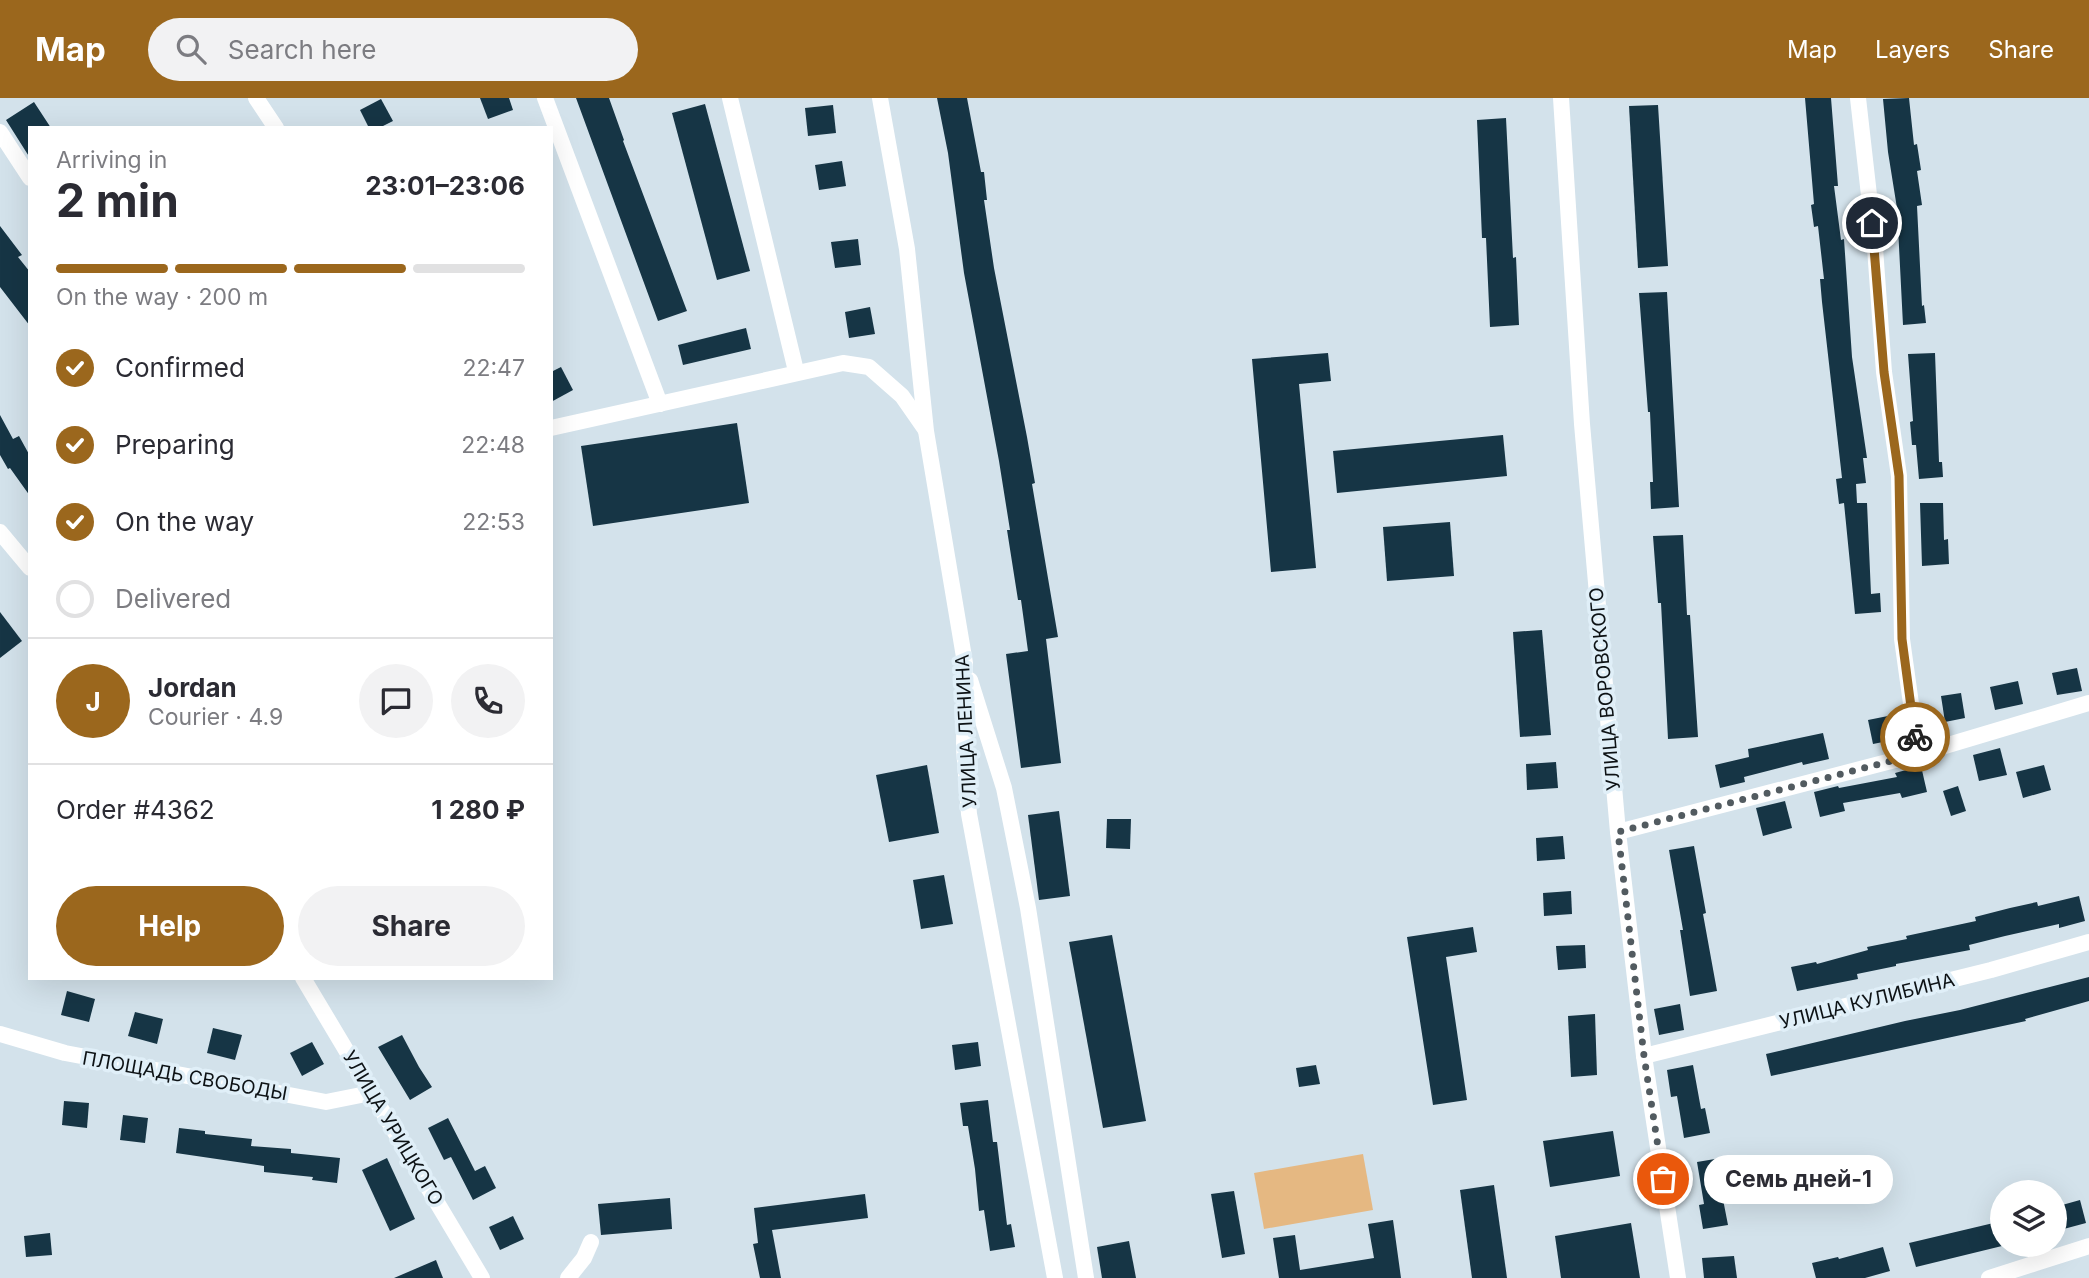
<!DOCTYPE html>
<meta charset="utf-8">
<style>
body{margin:0;font-family:Inter,sans-serif;background:#f2f2f3;color:#2b2b33;height:100vh;display:flex;flex-direction:column;font-size:26px;white-space:nowrap}
*{box-sizing:border-box;margin:0}
p{font-size:23px;color:#7c7c81}
.icon{flex:none;width:38px;height:38px;fill:none;stroke:currentColor;stroke-width:2;stroke-linecap:round;stroke-linejoin:round}
.map{position:relative;flex:1;overflow:hidden}
.side{position:absolute;left:28px;top:28px;width:525px;height:854px;display:flex;flex-direction:column;background:#fff;border-radius:0px;box-shadow:0 7px 28px #0002}
.side>*{flex:none}
.tools{position:absolute;left:1990px;top:1082px;display:grid;gap:14px}
.tools a{display:grid;place-items:center;width:77px;height:77px;border-radius:50%;background:#fff;box-shadow:0 7px 28px #0002;font-size:35px}
.pin{position:absolute;display:grid;place-items:center;width:60px;height:60px;color:#fff;margin:-30px;border:4px solid #fff;border-radius:50%;box-shadow:0 2px 7px #0007}
.courier{position:absolute;display:grid;place-items:center;width:70px;height:70px;margin:-35px;border:5px solid #9b671d;border-radius:50%;background:#fff;color:#222;box-shadow:0 2px 9px #0007}
.bubble{position:absolute;height:49px;border-radius:24px;background:#fff;box-shadow:0 7px 28px #0002;font-size:23px;font-weight:700;line-height:49px;text-align:center}
.overview em{font-style:normal;font-weight:700}
.overview div{display:flex;flex-direction:column-reverse}
.overview{display:flex;align-items:center;justify-content:space-between;height:119px;padding:0 28px}
h1{font-size:46px;font-weight:700;line-height:52px}
.bar{display:grid;grid-template-columns:repeat(4,1fr);gap:10px 7px;align-content:center;height:84px;padding:0 28px}
.bar i{height:9px;border-radius:5px;background:#e1e1e2}
.bar .current{background:#9b671d}
.bar p{grid-column:span 4}
.line{display:flex;align-items:center;gap:18px;padding:0 28px;border-top:2px solid #e1e1e2}
.line div{flex:1}
.round{display:grid;place-items:center;flex:none;width:74px;height:74px;border-radius:37px;background:#f2f2f3}
ol{padding:0 28px;list-style:none}
li{display:flex;align-items:center;gap:21px;height:77px}
li p{margin-inline-start:auto}
li .icon{padding:7px;border-radius:50%;background:#9b671d;color:#fff;stroke-width:4}
li:last-child{color:#7c7c81}
li i{width:38px;height:38px;border:4px solid #e1e1e2;border-radius:50%}
.button{display:flex;gap:14px;margin-top:auto;padding:14px 28px}
.button a{flex:1;height:80px;border-radius:42px;background:#9b671d;color:#fff;font-size:28px;font-weight:700;line-height:80px;text-align:center}
.button a+a{background:#f2f2f3;color:#2b2b33}
header{display:flex;align-items:center;gap:42px;box-sizing:border-box;height:98px;padding:0 35px;background:#9b671d;color:#fff}
header strong{font-size:33px}
nav{display:flex;gap:38px;margin-inline-start:auto;font-size:24px}
.search{width:490px;height:63px;background:#f2f2f3;display:flex;align-items:center;gap:18px;box-sizing:border-box;padding:0 24px;border-radius:38px;color:#7c7c81;font-size:26px}
.map>svg:first-child{display:block}
.green{fill:#e5b882}
.building{fill:#163545}
.lines{fill:none;stroke-linecap:round;stroke-linejoin:round}
.street{stroke:#fff;stroke-width:16}
.done{stroke:#525b60;stroke-width:7;stroke-dasharray:0 12.6}
.route{stroke:#9b671d;stroke-width:9}
.labels{text-anchor:middle;dominant-baseline:central;stroke-width:7;stroke-linejoin:round;paint-order:stroke}
.street-label{font-size:19px;fill:#0d1215;stroke:#e0eff8}
</style>
<header>
<strong>Map</strong>
<div class="search"><svg class="icon" aria-label="search" viewBox="0 0 24 24"><circle cx="10" cy="10" r="6"/><path d="M15 15l6 6"/></svg>Search here</div>
<nav><a>Map</a><a>Layers</a><a>Share</a></nav>
</header>
<div class="map">
<svg width="2089" height="1180" viewBox="0 0 2089 1180">
<rect width="100%" height="100%" fill="#d3e2eb"/>
<!-- green -->
<polygon class="green" points="1363,1056 1373,1112 1264,1131 1254,1075"/>
<!-- building -->
<g class="building">
<polygon points="480,0 509,0 513,12 488,21"/>
<polygon points="576,0 609,0 624,42 623,43 687,213 658,223"/>
<polygon points="937,0 967,0 981,74 984,74 987,102 984,102 994,170 1027,339 1035,385 1032,386 1058,539 1046,541 1061,665 1021,670 1006,556 1028,553 1021,502 1018,502 1007,432 1010,432 999,363 964,175 948,55"/>
<polygon points="1805,0 1831,0 1838,88 1834,88 1841,142 1844,141 1852,259 1867,360 1863,360 1866,385 1856,386 1857,405 1867,405 1871,496 1880,495 1881,514 1855,516 1844,405 1839,406 1836,381 1842,380 1822,204 1820,181 1824,181 1818,128 1814,129 1811,107 1814,106"/>
<polygon points="1909,0 1914,47 1917,46 1921,72 1917,73 1922,107 1917,108 1922,208 1924,207 1926,225 1903,227 1898,129 1900,129 1888,54 1883,1"/>
<polygon points="381,1 393,23 379,30 369,30 360,12"/>
<polygon points="34,4 51,30 30,30 30,60 6,22"/>
<polygon points="705,6 750,173 717,182 672,15"/>
<polygon points="833,7 836,35 808,38 805,10"/>
<polygon points="1658,7 1668,168 1638,170 1629,8"/>
<polygon points="1506,20 1513,160 1516,159 1519,227 1490,229 1486,140 1482,140 1477,22"/>
<polygon points="842,63 846,88 819,92 815,67"/>
<polygon points="0,128 22,157 18,159 30,174 30,228 0,189"/>
<polygon points="858,141 861,167 835,170 831,144"/>
<polygon points="1667,194 1679,409 1651,411 1650,384 1653,384 1650,314 1648,314 1639,195"/>
<polygon points="870,209 875,236 849,240 845,214"/>
<polygon points="746,230 751,251 683,267 678,247"/>
<polygon points="1328,255 1331,283 1299,286 1316,470 1271,474 1252,261"/>
<polygon points="1935,255 1939,364 1942,364 1943,379 1919,381 1916,347 1912,347 1910,324 1913,323 1908,256"/>
<polygon points="561,269 573,292 551,304 551,274"/>
<polygon points="0,317 13,341 19,338 30,358 30,398 10,370 8,371 0,357"/>
<polygon points="737,325 749,405 593,428 581,348"/>
<polygon points="1503,337 1507,378 1337,395 1333,353"/>
<polygon points="1920,405 1943,405 1944,442 1948,441 1949,466 1922,468"/>
<polygon points="1450,424 1454,478 1387,483 1383,429"/>
<polygon points="1683,437 1687,517 1690,517 1698,639 1668,641 1661,505 1658,505 1653,438"/>
<polygon points="0,514 22,543 0,560"/>
<polygon points="1542,532 1551,637 1520,639 1513,534"/>
<polygon points="2077,570 2082,593 2057,597 2052,575"/>
<polygon points="2018,583 2023,606 1995,612 1990,589"/>
<polygon points="1961,595 1965,620 1945,624 1941,598"/>
<polygon points="1888,618 1893,642 1873,646 1868,622"/>
<polygon points="1823,635 1829,661 1803,667 1802,664 1744,679 1745,684 1720,690 1715,667 1749,659 1748,651"/>
<polygon points="2000,650 2007,677 1979,683 1973,657"/>
<polygon points="1556,664 1558,690 1527,692 1526,666"/>
<polygon points="927,667 939,735 889,744 876,677"/>
<polygon points="2044,667 2051,692 2023,700 2016,674"/>
<polygon points="1921,668 1927,694 1902,700 1900,695 1843,705 1845,713 1820,719 1814,694 1838,688 1839,690 1897,679 1895,675"/>
<polygon points="1958,688 1966,713 1951,718 1943,693"/>
<polygon points="1785,703 1792,730 1763,738 1756,710"/>
<polygon points="1059,713 1070,798 1039,802 1028,717"/>
<polygon points="1107,721 1131,721 1130,751 1106,750"/>
<polygon points="1563,738 1565,761 1537,763 1536,740"/>
<polygon points="1694,748 1706,815 1703,816 1717,893 1690,898 1680,832 1683,832 1669,752"/>
<polygon points="944,777 953,826 921,831 913,782"/>
<polygon points="1571,793 1572,816 1544,818 1543,795"/>
<polygon points="2079,798 2085,823 2059,830 2059,826 2005,838 1969,847 1970,852 1896,866 1896,868 1857,876 1858,881 1797,893 1791,869 1816,864 1817,866 1868,852 1867,849 1907,841 1906,838 1976,823 1975,819 2010,810 2037,804 2038,808"/>
<polygon points="1473,829 1477,854 1446,859 1467,1002 1433,1007 1407,839"/>
<polygon points="1112,837 1146,1023 1103,1030 1069,844"/>
<polygon points="1585,847 1586,870 1558,872 1556,848"/>
<polygon points="2089,879 2089,903 2025,921 2026,923 1771,978 1766,956 1905,923 1960,912"/>
<polygon points="67,893 95,901 89,924 61,917"/>
<polygon points="1680,906 1684,932 1659,937 1654,911"/>
<polygon points="135,914 163,921 157,946 128,938"/>
<polygon points="1595,916 1597,977 1571,979 1568,918"/>
<polygon points="213,930 242,937 235,962 207,955"/>
<polygon points="402,937 419,969 432,989 410,1002 378,949"/>
<polygon points="312,944 324,966 302,978 290,955"/>
<polygon points="978,944 981,968 955,972 952,947"/>
<polygon points="1316,967 1320,986 1299,989 1296,970"/>
<polygon points="1693,967 1701,1011 1705,1010 1710,1035 1684,1040 1677,998 1671,999 1667,972"/>
<polygon points="988,1002 993,1044 997,1044 1007,1127 1011,1126 1015,1149 990,1153 984,1112 979,1113 975,1071 968,1028 963,1028 960,1005"/>
<polygon points="64,1003 89,1005 87,1030 62,1027"/>
<polygon points="123,1017 148,1020 145,1045 120,1042"/>
<polygon points="448,1020 475,1073 485,1068 496,1090 473,1102 451,1059 444,1062 428,1030"/>
<polygon points="179,1030 205,1033 205,1036 252,1041 251,1048 291,1051 291,1055 340,1060 337,1085 312,1082 313,1079 264,1074 264,1068 176,1055"/>
<polygon points="1613,1033 1620,1078 1550,1089 1543,1043"/>
<polygon points="387,1060 415,1121 390,1133 362,1072"/>
<polygon points="1721,1060 1726,1085 1720,1086 1728,1127 1703,1131 1699,1107 1704,1106 1697,1064"/>
<polygon points="1494,1087 1507,1180 1472,1180 1460,1092"/>
<polygon points="1234,1093 1245,1156 1222,1160 1211,1096"/>
<polygon points="865,1096 868,1120 772,1132 781,1180 760,1180 753,1146 758,1145 754,1110"/>
<polygon points="670,1100 672,1131 601,1137 598,1106"/>
<polygon points="2080,1102 2086,1125 2060,1132 2055,1109"/>
<polygon points="513,1118 524,1141 500,1152 489,1129"/>
<polygon points="1393,1122 1401,1180 1279,1180 1273,1140 1295,1137 1300,1172 1374,1160 1368,1126"/>
<polygon points="2002,1123 2002,1148 1916,1169 1909,1145"/>
<polygon points="1631,1125 1640,1180 1561,1180 1555,1138"/>
<polygon points="50,1135 52,1157 26,1159 24,1138"/>
<polygon points="1129,1143 1136,1180 1102,1180 1097,1149"/>
<polygon points="1883,1149 1890,1173 1865,1180 1816,1180 1812,1165 1838,1159 1839,1161"/>
<polygon points="1734,1158 1737,1180 1704,1180 1702,1160"/>
<polygon points="436,1162 443,1180 394,1180"/>
</g>
<g class="lines">
<!-- street -->
<g class="street">
<polyline points="256,0 276,30"/>
<polyline points="545,0 660,306"/>
<polyline points="730,0 796,273"/>
<polyline points="880,0 907,151 926,333 965,565 964,650 969,716 1055,1180"/>
<polyline points="1561,0 1582,326 1618,734 1644,958 1678,1180"/>
<polyline points="1858,0 1875,150 1884,274 1899,378 1902,541 1918,656"/>
<polyline points="0,34 30,80"/>
<polyline points="551,330 843,265 869,269 902,298 925,331"/>
<polyline points="0,434 30,470"/>
<polyline points="970,582 1004,690 1028,810 1086,1180"/>
<polyline points="1618,734 1918,656 2089,605"/>
<polyline points="303,880 482,1180"/>
<polyline points="0,936 65,955 326,1004 371,995"/>
<polyline points="1644,958 1991,872 2089,844"/>
<polyline points="568,1180 584,1160 591,1144"/>
<polyline points="1989,1180 2089,1148"/>
</g>
</g>
<g class="lines">
<!-- done -->
<polyline class="done" points="1663,1081 1644,958 1618,734 1918,656 1915,639"/>
<!-- route -->
<polyline class="route" points="1872,125 1884,274 1899,378 1902,541 1915,639"/>
</g>
<g class="labels">
<!-- street labels -->
<g class="street-label">
<text transform="translate(1605 591) rotate(-95)">УЛИЦА ВОРОВСКОГО</text>
<text transform="translate(966 633) rotate(-93)">УЛИЦА ЛЕНИНА</text>
<text transform="translate(1867 903) rotate(-14)">УЛИЦА КУЛИБИНА</text>
<text transform="translate(185 978) rotate(10)">ПЛОЩАДЬ СВОБОДЫ</text>
<text transform="translate(393 1030) rotate(59)">УЛИЦА УРИЦКОГО</text>
</g>
</g>
</svg>
<div class="tools">
<a><svg class="icon" aria-label="layers" viewBox="0 0 24 24"><path d="M12 4l9 5-9 5-9-5zM3 14l9 5 9-5"/></svg></a>
</div>
<div class="pin" style="left:1663px;top:1081px;background:#ea580c"><svg class="icon" aria-label="bag" viewBox="0 0 24 24"><path d="M5 8h14l-1 12H6zM9 8a3 3 0 0 1 6 0"/></svg></div>
<div class="pin" style="left:1872px;top:125px;background:#1f2937"><svg class="icon" aria-label="home" viewBox="0 0 24 24"><path d="M3 11l9-7 9 7M6 9v11h12V9"/></svg></div>
<div class="courier" style="left:1915px;top:639px"><svg class="icon" aria-label="bike" viewBox="0 0 24 24"><circle cx="6" cy="16" r="4"/><circle cx="18" cy="16" r="4"/><path d="M6 16l4-8h5l3 8M10 8l3 8H6M13 5h3"/></svg></div>
<div class="bubble" style="left:1704px;top:1057px;width:189px">Семь дней-1</div>
<section class="side">
<div class="overview"><div><h1>2 min</h1><p>Arriving in</p></div><em>23:01–23:06</em></div>
<div class="bar"><i class="current"></i><i class="current"></i><i class="current"></i><i></i><p>On the way · 200 m</p></div>
<ol>
<li><svg class="icon" aria-label="check" viewBox="0 0 24 24"><path d="M5 12l5 5 9-10"/></svg>Confirmed<p>22:47</p></li>
<li><svg class="icon" aria-label="check" viewBox="0 0 24 24"><path d="M5 12l5 5 9-10"/></svg>Preparing<p>22:48</p></li>
<li><svg class="icon" aria-label="check" viewBox="0 0 24 24"><path d="M5 12l5 5 9-10"/></svg>On the way<p>22:53</p></li>
<li><i></i>Delivered</li>
</ol>
<div class="line" style="height:126px"><b class="round" style="background:#9b671d;color:#fff">J</b><div><b>Jordan</b><p>Courier · 4.9</p></div><a class="round"><svg class="icon" aria-label="chat" viewBox="0 0 24 24"><path d="M4 5h16v11H9l-5 4z"/></svg></a><a class="round"><svg class="icon" aria-label="phone" viewBox="0 0 24 24"><path d="M5 4h4l2 5-3 2q2 4 5 5l2-3 5 2v4C11 20 4 13 5 4z"/></svg></a></div>
<div class="line" style="height:91px"><div>Order #4362</div><b>1 280 ₽</b></div>
<div class="button"><a>Help</a><a>Share</a></div>
</section>
</div>
